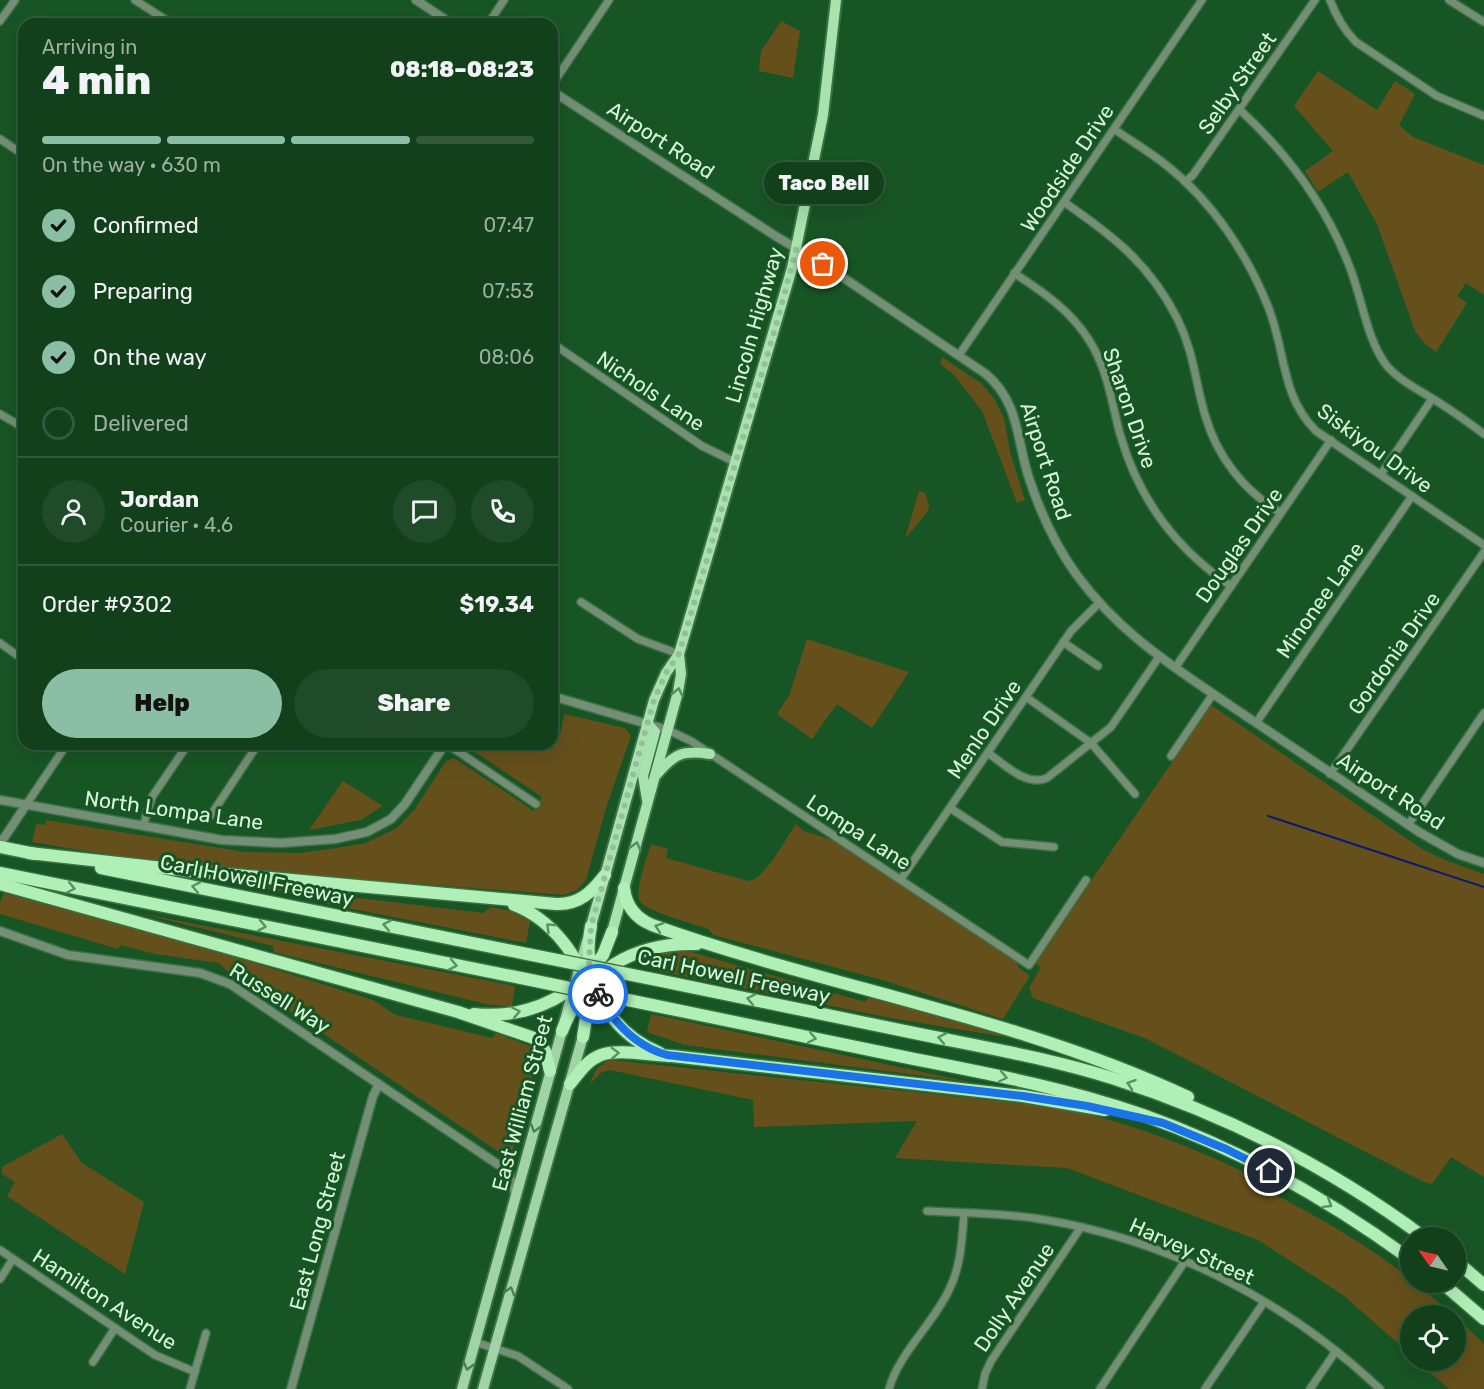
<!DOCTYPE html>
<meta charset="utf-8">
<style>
body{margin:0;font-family:Rubik,sans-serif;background:#1f4b28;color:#f1f3f6;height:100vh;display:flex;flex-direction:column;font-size:22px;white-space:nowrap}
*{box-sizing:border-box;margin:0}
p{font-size:20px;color:#9cafa3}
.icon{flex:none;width:33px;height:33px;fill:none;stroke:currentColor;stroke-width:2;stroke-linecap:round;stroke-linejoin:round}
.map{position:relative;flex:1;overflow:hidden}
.drawer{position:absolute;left:18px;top:18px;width:540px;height:732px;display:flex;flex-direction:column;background:#12401b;border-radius:18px;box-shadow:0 6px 24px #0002,0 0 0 2px #31593a}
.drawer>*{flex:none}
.needle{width:39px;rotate:304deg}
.fabs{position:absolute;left:1400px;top:1227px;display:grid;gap:12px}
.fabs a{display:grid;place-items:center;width:66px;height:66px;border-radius:50%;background:#12401b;box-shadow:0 6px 24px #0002,0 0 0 2px #31593a;font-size:30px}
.pin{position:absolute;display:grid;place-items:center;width:51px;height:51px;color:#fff;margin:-26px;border:3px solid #fff;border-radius:50%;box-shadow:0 2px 6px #0007}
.courier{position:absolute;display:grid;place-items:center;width:60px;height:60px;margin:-30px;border:4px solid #1a73e8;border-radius:50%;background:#fff;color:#222;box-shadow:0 2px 8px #0007}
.bubble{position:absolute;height:42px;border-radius:21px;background:#12401b;box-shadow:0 6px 24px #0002,0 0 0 2px #31593a;font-size:20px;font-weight:800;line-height:42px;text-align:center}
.head em{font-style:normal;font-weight:800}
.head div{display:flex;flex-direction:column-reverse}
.head{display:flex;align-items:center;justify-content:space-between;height:102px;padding:0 24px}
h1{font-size:39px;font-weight:800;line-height:45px}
.bar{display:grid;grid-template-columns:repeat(4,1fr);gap:9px 6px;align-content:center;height:72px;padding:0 24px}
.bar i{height:8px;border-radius:4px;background:#31593a}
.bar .active{background:#8abfa5}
.bar p{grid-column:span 4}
.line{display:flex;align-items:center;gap:15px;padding:0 24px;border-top:2px solid #31593a}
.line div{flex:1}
.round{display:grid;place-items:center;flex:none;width:63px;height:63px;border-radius:32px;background:#1f4b28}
ol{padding:0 24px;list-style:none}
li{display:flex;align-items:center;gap:18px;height:66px}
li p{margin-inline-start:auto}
li .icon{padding:6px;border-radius:50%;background:#8abfa5;color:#111;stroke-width:4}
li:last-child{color:#9cafa3}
li i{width:33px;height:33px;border:3px solid #31593a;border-radius:50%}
.cta{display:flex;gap:12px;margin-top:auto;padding:12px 24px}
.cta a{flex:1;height:69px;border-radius:36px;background:#8abfa5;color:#111;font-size:24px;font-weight:800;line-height:69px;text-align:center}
.cta a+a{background:#1f4b28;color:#f1f3f6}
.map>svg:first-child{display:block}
.green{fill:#65501c}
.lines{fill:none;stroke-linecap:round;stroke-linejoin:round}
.stream{stroke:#0b1975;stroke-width:2}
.minor-casing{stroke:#3b7245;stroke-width:10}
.tertiary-casing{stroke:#3b7245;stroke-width:11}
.primary-casing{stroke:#3b7245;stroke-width:14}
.trunk-casing{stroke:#3b7245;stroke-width:14}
.motorway-casing{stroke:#3b7245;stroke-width:15}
.minor{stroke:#758f77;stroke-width:7}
.tertiary{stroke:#758f77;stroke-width:8}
.primary{stroke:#a0d4a4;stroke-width:10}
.trunk{stroke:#a8e2ad;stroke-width:10}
.motorway{stroke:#b0efb6;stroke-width:12}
.motorway-bridge-casing{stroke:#3b7245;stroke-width:15;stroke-linecap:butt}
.motorway-bridge{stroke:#b0efb6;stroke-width:12}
.oneway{stroke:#528d5b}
.oneway2{stroke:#55935e}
.oneway3{stroke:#488151}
.done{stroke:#95be9a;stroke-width:6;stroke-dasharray:0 10.8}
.route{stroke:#1a73e8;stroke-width:8}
.labels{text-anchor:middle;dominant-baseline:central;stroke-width:6;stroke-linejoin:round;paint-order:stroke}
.street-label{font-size:21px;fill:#d8f7da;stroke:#185524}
</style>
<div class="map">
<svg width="1484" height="1389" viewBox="0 0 1484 1389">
<rect width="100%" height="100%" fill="#185524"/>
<!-- green -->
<g class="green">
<polygon points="781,21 800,31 793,78 759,71 761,51"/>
<polygon points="1318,71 1377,110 1395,81 1415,94 1399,125 1413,137 1484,165 1484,295 1466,283 1457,296 1467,303 1436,352 1425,344 1415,331 1377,224 1348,172 1318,192 1305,171 1333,151 1294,106"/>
<polygon points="942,357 982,384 995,400 1004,418 1010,452 1025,500 1017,503 982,411 954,375 940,364"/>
<polygon points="919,491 925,493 929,505 928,511 905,539"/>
<polygon points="807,639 909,672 872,728 837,704 812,739 777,714 789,696"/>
<polygon points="1211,705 1422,849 1445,860 1484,874 1484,1177 1451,1157 1432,1184 1424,1182 1147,1039 1033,998 1029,988 1041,967 1035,963"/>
<path d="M564,714l61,14 6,8 -25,72 -20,72 -9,10 -13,5c-177,-15 -356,-21 -532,-53l4,-18 9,1 1,-5 199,32 54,1 38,-5 29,-5 31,-15 18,-19 31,-48 8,-3 80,53 8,-14 -79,-53h89v-12l8,3z"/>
<polygon points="343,781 383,806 361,820 309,830"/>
<path d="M796,824l8,7 35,11 178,119 1,6 12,9 -27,43 -124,-40 -166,-44 -5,-6c-13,-5 -65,-18 -69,-29 -3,-13 8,-43 12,-56l17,5 -2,9 82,23c18,-2 37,-42 48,-57z"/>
<polygon points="244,884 483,913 491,907 511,911 530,921 526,943 327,904 325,900"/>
<polygon points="4,893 207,948 373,1000 396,1015 492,1038 496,1033 532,1047 533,1072 513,1150 509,1156 502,1154 275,1001 231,975 219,963 155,954 121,945 118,949 0,914 0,903"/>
<polygon points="138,913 515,986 512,1006 490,1005 274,952 273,946"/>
<polygon points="688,951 865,1002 869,997 980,1027 1005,1037 891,1018 658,971 662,953"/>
<polygon points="651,1014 970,1082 685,1045 647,1032"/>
<path d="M611,1060l436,46c81,14 143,40 216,75l-1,7c51,26 103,55 148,91v3l4,1 40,32 -44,1v38l-67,-59 -85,-55 -191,-72 -172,-10 22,-37 -163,6 -1,-27 -143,-30 -8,2 -12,12c5,-13 7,-19 21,-24z"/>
<polygon points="62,1134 82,1163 144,1202 125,1274 7,1196 15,1182 2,1174 2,1167"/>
<polygon points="1455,1316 1484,1344 1484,1389 1449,1389 1417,1361 1455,1360"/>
</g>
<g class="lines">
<!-- stream -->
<polyline class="stream" points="1268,816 1484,887"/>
<defs>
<g id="minor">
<polyline points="135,0 172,24"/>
<path d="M1330,0c6,16 14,30 26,42l81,54 47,20"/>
<polyline points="1449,0 1484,22"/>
<polyline points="0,21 15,0"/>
<polyline points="488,24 504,0"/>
<polyline points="552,85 609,0"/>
<path d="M1239,109c48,44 88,98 111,159 12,30 17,73 37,98 13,15 32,24 48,34 17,11 33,22 49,34"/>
<path d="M1114,129c17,12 36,23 52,36 46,36 82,90 103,144 17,44 12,87 47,122l168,114"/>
<polyline points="0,139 24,155"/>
<polyline points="1185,182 1193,175 1315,0"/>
<path d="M1064,202c49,34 85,61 113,116 17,34 18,63 28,97 12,42 39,76 76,98"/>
<path d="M1014,273c29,19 56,37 75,67 19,30 22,61 31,94 18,64 56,115 111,152"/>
<polyline points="552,343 702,446 735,462"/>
<polyline points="959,355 1202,0"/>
<polyline points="0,414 24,428"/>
<polyline points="1381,474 1432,399"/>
<polyline points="581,602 638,639 679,654"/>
<polyline points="1063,642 1098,666"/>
<polyline points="0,643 24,660"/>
<polyline points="1175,668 1331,440"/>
<polyline points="1026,697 1091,743 1135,794"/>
<polyline points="1256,723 1412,496"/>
<polyline points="668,730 691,741 1029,965 1086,880"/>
<polyline points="447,744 536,804"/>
<path d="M988,753c16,11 38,34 59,25l64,-51 48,-70"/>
<polyline points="1171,756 1213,694"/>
<polyline points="1330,774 1484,552"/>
<polyline points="26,805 67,744"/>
<polyline points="950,808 1002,842 1054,847"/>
<polyline points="211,815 258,744"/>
<polyline points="1408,825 1484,713"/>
<polyline points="143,826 152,797 188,744"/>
<polyline points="901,879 1071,631 1099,603"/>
<path d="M927,1211c37,2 75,2 113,8 127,20 247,82 340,170"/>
<polyline points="0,1250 155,1355 195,1372"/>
<polyline points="0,1279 13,1259"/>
<polyline points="475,1342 518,1356 568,1389"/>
<polyline points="93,1362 115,1328"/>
<polyline points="190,1389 206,1333"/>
<path d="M889,1389c10,-36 44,-65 60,-99 12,-24 13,-50 15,-77"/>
<polyline points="982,1389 985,1374 991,1361 1081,1227"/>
<polyline points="1100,1389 1185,1261"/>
<polyline points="1205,1389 1264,1302"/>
<polyline points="1310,1389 1336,1351"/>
</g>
<g id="tertiary">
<polyline points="416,0 452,24"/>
<path d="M552,91l225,146 46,27 163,110c35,30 30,68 44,107 11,33 26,65 46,93 43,59 96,92 155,132 62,42 126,84 188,126l39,22 26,9"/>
<polyline points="552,696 668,730"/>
<polyline points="0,800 222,840 281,843 335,839 367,832 391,819 405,804 445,744"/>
<polyline points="0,844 26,805"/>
<polyline points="0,931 68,955 200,973 230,984 509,1172 515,1194"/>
<polyline points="291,1389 373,1096 379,1084"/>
</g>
<g id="primary">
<polyline points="462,1389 587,941"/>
<polyline points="483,1389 585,1029"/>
</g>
<g id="trunk">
<path d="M657,774c18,-21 26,-24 53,-20"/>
<polyline points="647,800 643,776 655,732 647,723"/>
<polyline points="591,926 654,700 666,673 679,654 792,268 823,115 836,0"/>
<polyline points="612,932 678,692 681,674 679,654"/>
</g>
<g id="motorway">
<polyline points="0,847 35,854"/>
<path d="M29,853l152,17 375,34c23,1 36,-12 49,-29"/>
<polyline points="101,868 527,954"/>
<polyline points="0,873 521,978"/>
<polyline points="0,884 458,1012 534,1038 545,1051 550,1071"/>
<path d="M624,888c2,18 11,30 28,37 177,63 365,92 536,172"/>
<path d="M514,905c35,13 69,52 73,91 1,14 -2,28 -4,41"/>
<path d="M591,926c-11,54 18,106 69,127"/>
<polyline points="589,973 603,955 612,932"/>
<path d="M657,980c89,18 178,37 267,55 64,13 128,24 191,44 112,36 216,89 310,159"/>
<path d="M652,1005c87,18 175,36 262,54 78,15 154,30 229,56 96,34 185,84 267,144"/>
<path d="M474,1014c37,4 73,-6 102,-29"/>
<path d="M562,1031c23,-60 71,-89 135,-87"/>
<path d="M570,1084c9,-11 17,-24 31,-29 17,-7 52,1 71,1l351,40 82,14"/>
<polyline points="1455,1260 1484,1285"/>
<polyline points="1441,1282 1484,1319"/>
</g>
</defs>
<!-- minor casing -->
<use href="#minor" class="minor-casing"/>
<!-- tertiary casing -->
<use href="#tertiary" class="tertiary-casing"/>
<!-- primary casing -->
<use href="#primary" class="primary-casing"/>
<!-- trunk casing -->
<use href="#trunk" class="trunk-casing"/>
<!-- motorway casing -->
<use href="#motorway" class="motorway-casing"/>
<!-- minor -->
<use href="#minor" class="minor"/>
<!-- tertiary -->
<use href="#tertiary" class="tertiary"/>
<!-- primary -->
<use href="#primary" class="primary"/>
<!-- trunk -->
<use href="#trunk" class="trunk"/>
<!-- motorway -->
<use href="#motorway" class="motorway"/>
<defs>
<g id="motorway-bridge">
<polyline points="527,954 657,980"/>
<polyline points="521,978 652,1005"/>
</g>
</defs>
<!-- motorway-bridge casing -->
<use href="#motorway-bridge" class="motorway-bridge-casing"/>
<!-- motorway-bridge -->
<use href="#motorway-bridge" class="motorway-bridge"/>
</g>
<!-- one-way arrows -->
<defs><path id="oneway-chevron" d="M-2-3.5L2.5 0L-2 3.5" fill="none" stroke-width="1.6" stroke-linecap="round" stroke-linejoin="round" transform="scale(1.5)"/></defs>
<g class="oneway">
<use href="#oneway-chevron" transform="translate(678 692) rotate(-77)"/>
<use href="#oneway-chevron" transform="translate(636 846) rotate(-75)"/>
</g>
<g class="oneway2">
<use href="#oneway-chevron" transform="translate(196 887) rotate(-169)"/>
<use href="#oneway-chevron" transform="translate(71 888) rotate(12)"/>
<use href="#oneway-chevron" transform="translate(387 925) rotate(-169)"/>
<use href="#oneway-chevron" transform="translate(262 926) rotate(11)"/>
<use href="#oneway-chevron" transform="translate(550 927) rotate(-136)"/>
<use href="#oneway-chevron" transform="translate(659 927) rotate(-161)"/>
<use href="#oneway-chevron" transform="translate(453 965) rotate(11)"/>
<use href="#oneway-chevron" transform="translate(751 999) rotate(-168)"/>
<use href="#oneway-chevron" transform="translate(516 1012) rotate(-12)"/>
<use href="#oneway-chevron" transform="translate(812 1038) rotate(12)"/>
<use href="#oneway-chevron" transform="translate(942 1038) rotate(-169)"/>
<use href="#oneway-chevron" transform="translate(615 1053) rotate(-2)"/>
<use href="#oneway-chevron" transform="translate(1003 1077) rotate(12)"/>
<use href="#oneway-chevron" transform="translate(1131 1084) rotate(-161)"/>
<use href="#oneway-chevron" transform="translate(1328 1204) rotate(32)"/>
</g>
<g class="oneway3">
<use href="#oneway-chevron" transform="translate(535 1128) rotate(106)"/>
<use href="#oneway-chevron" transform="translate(510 1291) rotate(-74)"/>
<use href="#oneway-chevron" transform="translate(468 1366) rotate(105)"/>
</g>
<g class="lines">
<!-- done -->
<polyline class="done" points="598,994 592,980 589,963 591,926 654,700 666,673 679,654 778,319 796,249 823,264"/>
<!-- route -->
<path class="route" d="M598,994c16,29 37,52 69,61l356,41 64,10 76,17 63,26 44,22"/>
</g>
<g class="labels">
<!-- street labels -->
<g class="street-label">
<text transform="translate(1237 83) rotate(-55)">Selby Street</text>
<text transform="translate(661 140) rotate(33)">Airport Road</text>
<text transform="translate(1067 168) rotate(-56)">Woodside Drive</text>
<text transform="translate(754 325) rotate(-74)">Lincoln Highway</text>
<text transform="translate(651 391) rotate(34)">Nichols Lane</text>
<text transform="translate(1130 408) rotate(71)">Sharon Drive</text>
<text transform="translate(1375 448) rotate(36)">Siskiyou Drive</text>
<text transform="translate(1046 461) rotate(72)">Airport Road</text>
<text transform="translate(1239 545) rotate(-55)">Douglas Drive</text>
<text transform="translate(1320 600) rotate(-55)">Minonee Lane</text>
<text transform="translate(1394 653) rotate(-55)">Gordonia Drive</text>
<text transform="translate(984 729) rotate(-56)">Menlo Drive</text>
<text transform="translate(1391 791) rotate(33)">Airport Road</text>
<text transform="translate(174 810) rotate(8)">North Lompa Lane</text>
<text transform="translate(859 832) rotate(33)">Lompa Lane</text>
<text transform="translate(257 880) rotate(11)">Carl Howell Freeway</text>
<text transform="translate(734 976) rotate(12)">Carl Howell Freeway</text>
<text transform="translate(280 998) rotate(32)">Russell Way</text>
<text transform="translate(522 1103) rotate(-75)">East William Street</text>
<text transform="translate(317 1231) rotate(-75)">East Long Street</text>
<text transform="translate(1192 1251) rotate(24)">Harvey Street</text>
<text transform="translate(1014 1297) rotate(-56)">Dolly Avenue</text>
<text transform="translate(105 1299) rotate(33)">Hamilton Avenue</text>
</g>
</g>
</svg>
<div class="fabs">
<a><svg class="needle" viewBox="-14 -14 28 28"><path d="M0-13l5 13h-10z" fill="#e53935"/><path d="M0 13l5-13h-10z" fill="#9cafa3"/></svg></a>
<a><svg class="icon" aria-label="locate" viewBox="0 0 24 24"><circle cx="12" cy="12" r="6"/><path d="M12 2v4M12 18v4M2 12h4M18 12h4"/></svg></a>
</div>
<div class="pin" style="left:823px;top:264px;background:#ea580c"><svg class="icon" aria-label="bag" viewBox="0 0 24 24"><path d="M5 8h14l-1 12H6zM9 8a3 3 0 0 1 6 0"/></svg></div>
<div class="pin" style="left:1270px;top:1171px;background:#1f2937"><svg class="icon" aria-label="home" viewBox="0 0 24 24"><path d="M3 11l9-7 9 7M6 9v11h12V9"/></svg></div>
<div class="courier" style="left:598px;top:994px"><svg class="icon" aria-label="bike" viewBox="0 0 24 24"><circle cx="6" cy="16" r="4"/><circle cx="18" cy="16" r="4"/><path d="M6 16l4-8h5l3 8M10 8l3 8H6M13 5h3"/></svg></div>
<div class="bubble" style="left:764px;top:162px;width:120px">Taco Bell</div>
<section class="drawer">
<div class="head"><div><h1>4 min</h1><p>Arriving in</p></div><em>08:18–08:23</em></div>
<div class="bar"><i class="active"></i><i class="active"></i><i class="active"></i><i></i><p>On the way · 630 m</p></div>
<ol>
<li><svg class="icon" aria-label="check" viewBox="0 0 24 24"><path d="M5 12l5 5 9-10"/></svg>Confirmed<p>07:47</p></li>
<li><svg class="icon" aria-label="check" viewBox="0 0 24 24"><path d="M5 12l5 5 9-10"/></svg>Preparing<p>07:53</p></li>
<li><svg class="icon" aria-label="check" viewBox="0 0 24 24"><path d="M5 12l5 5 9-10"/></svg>On the way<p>08:06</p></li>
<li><i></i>Delivered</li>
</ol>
<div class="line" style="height:108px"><a class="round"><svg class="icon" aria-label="person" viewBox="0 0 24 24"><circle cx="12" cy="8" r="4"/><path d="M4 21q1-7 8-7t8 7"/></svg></a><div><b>Jordan</b><p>Courier · 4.6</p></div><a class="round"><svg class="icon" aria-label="chat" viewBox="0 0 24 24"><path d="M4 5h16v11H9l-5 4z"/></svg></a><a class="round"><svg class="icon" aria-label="phone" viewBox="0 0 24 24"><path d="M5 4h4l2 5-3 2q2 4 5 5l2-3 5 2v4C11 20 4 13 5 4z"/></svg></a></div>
<div class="line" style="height:78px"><div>Order #9302</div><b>$19.34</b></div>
<div class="cta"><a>Help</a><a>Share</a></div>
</section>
</div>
